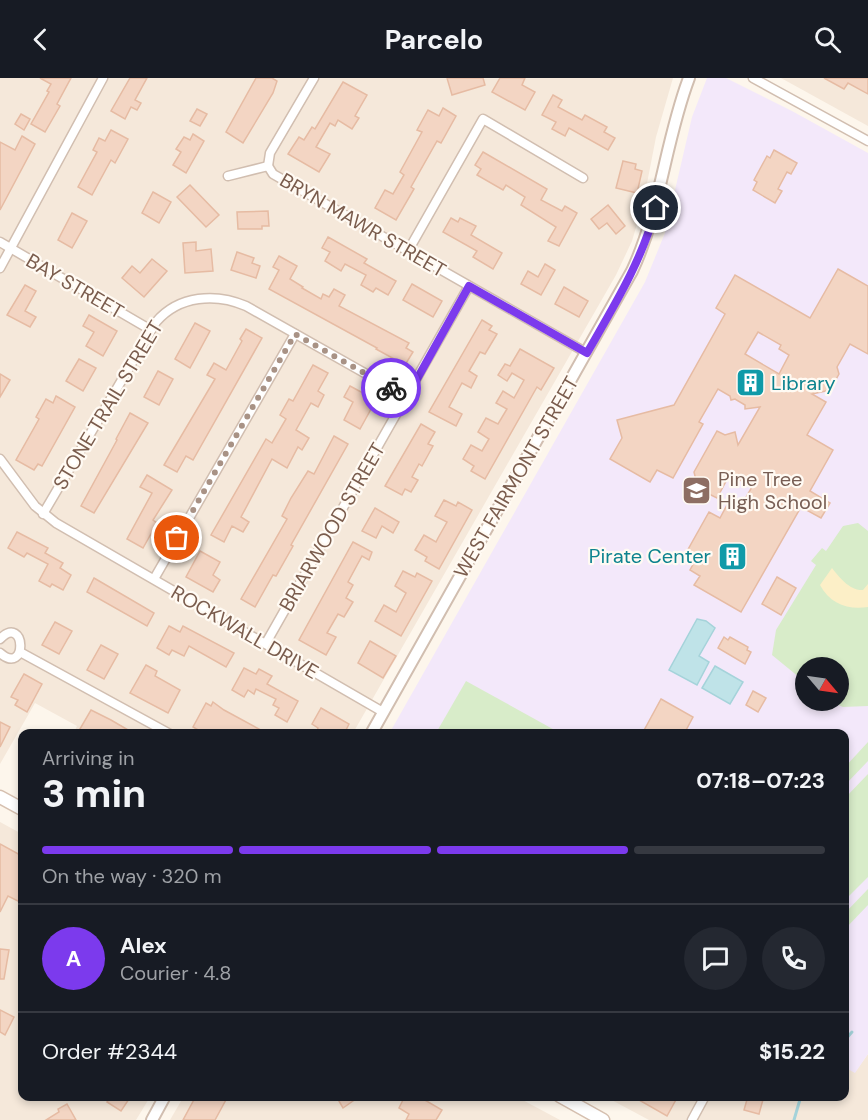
<!DOCTYPE html>
<meta charset="utf-8">
<style>
body{margin:0;font-family:"DM Sans",sans-serif;background:#242831;color:#f1f3f6;height:100vh;display:flex;flex-direction:column;font-size:22px;white-space:nowrap}
*{box-sizing:border-box;margin:0}
p{font-size:20px;color:#9ea1a6}
.icon{flex:none;width:33px;height:33px;fill:none;stroke:currentColor;stroke-width:2;stroke-linecap:round;stroke-linejoin:round}
.map{position:relative;flex:1;overflow:hidden}
.sheet{position:absolute;left:18px;top:651px;width:831px;height:372px;display:flex;flex-direction:column;background:#171b24;border-radius:12px;box-shadow:0 3px 9px #0003}
.sheet>*{flex:none}
.needle{width:39px;rotate:119deg}
.tools{position:absolute;left:795px;top:579px;display:grid;gap:12px}
.tools a{display:grid;place-items:center;width:54px;height:54px;border-radius:50%;background:#171b24;box-shadow:0 3px 9px #0003;font-size:30px}
.pin{position:absolute;display:grid;place-items:center;width:51px;height:51px;color:#fff;margin:-26px;border:3px solid #fff;border-radius:50%;box-shadow:0 2px 6px #0007}
.courier{position:absolute;display:grid;place-items:center;width:60px;height:60px;margin:-30px;border:4px solid #7c3aed;border-radius:50%;background:#fff;color:#222;box-shadow:0 2px 8px #0007}
.overview em{font-style:normal;font-weight:700}
.overview div{display:flex;flex-direction:column-reverse}
.overview{display:flex;align-items:center;justify-content:space-between;height:102px;padding:0 24px}
h1{font-size:39px;font-weight:700;line-height:45px}
.bar{display:grid;grid-template-columns:repeat(4,1fr);gap:9px 6px;align-content:center;height:72px;padding:0 24px}
.bar i{height:8px;border-radius:4px;background:#363941}
.bar .on{background:#7c3aed}
.bar p{grid-column:span 4}
.line{display:flex;align-items:center;gap:15px;padding:0 24px;border-top:2px solid #363941}
.line div{flex:1}
.round{display:grid;place-items:center;flex:none;width:63px;height:63px;border-radius:32px;background:#242831}
header{display:flex;justify-content:space-between;align-items:center;height:78px;padding:0 24px;background:#171b24;font-size:27px;font-weight:700}
.map>svg:first-child{display:block}
.residential{fill:#f5e8da}
.education{fill:#f3e8fa;fill-rule:evenodd}
.green{fill:#d8ecc9}
.sand{fill:#fcefc7}
.water{fill:#bfe3e8;stroke:#a5d3da;stroke-width:1.5}
.lines{fill:none;stroke-linecap:round;stroke-linejoin:round}
.stream{stroke:#a5d3da;stroke-width:3}
.building{fill:#f3d5c3;stroke:#e6bba3;stroke-width:1.5;fill-rule:evenodd}
.minor-casing{stroke:#d1beb0;stroke-width:11}
.tertiary-casing{stroke:#d1beb0;stroke-width:14}
.secondary-casing{stroke:#d6c0b0;stroke-width:15}
.minor{stroke:#fff;stroke-width:8}
.tertiary{stroke:#fff;stroke-width:10}
.secondary{stroke:#fff;stroke-width:12}
.done{stroke:#a89285;stroke-width:6;stroke-dasharray:0 10.8}
.route{stroke:#7c3aed;stroke-width:8}
.labels{text-anchor:middle;dominant-baseline:central;stroke-width:4.5;stroke-linejoin:round;paint-order:stroke}
.street-label{font-size:20px;fill:#7a5c4d;stroke:#fffaf3}
.culture-label{font-size:20px;fill:#0d838f;stroke:#fffaf3;text-anchor:start}
.education-label{font-size:20px;fill:#785e54;stroke:#fffaf3;text-anchor:start}
</style>
<header><svg class="icon" aria-label="back" viewBox="0 0 24 24"><path d="M15 5l-7 7 7 7"/></svg>Parcelo<svg class="icon" aria-label="search" viewBox="0 0 24 24"><circle cx="10" cy="10" r="6"/><path d="M15 15l6 6"/></svg></header>
<div class="map">
<svg width="868" height="1042" viewBox="0 0 868 1042">
<rect width="100%" height="100%" fill="#fdf6ec"/>
<!-- residential -->
<g class="residential">
<polygon points="0,0 673,0 656,59 643,126 632,163 616,197 353,655 74,655 77,648 35,625 0,686"/>
<polygon points="781,0 868,0 868,48"/>
<polygon points="0,744 22,756 22,1018 150,1019 136,1042 0,1042"/>
<polygon points="868,976 868,1042 649,1042 606,1019 844,1018 845,989 855,994"/>
<polygon points="184,1018 517,1019 560,1042 170,1042"/>
</g>
<!-- education -->
<path class="education" d="M707,0h19l66,33 76,42v901l-13,19 -11,-6v-333h-455l256,-452 20,-49 27,-116zM806,590h32v32h-32z"/>
<!-- green -->
<g class="green">
<polygon points="858,445 868,453 868,628 843,629 829,623 838,622 838,590 806,590 805,604 772,577 776,552 816,487 811,483 822,470 826,473 843,448"/>
<polygon points="466,603 560,655 436,655"/>
<polygon points="868,664 868,683 845,707 845,689"/>
<polygon points="868,696 868,799 845,822 845,720"/>
<polygon points="868,811 868,827 845,851 845,835"/>
</g>
<!-- sand -->
<path class="sand" d="M832,490c7,9 18,23 31,22l5,-6v23c-20,3 -38,-3 -48,-22z"/>
<!-- water -->
<g class="water">
<polygon points="697,541 706,543 715,550 699,578 709,584 697,607 669,592"/>
<polygon points="715,588 743,604 730,626 702,610"/>
</g>
<g class="lines">
<!-- stream -->
<g class="stream">
<polyline points="844,963 852,954"/>
<polyline points="794,1042 801,1018"/>
</g>
</g>
<!-- building -->
<g class="building">
<polygon points="40,0 71,0 57,26 60,28 45,54 31,46 49,14 47,13 51,6"/>
<polygon points="130,0 147,0 135,22 141,25 137,32 131,29 125,41 111,33"/>
<polygon points="256,0 272,0 277,3 273,15 243,65 226,54"/>
<polygon points="447,0 483,0 485,7 452,17"/>
<polygon points="500,0 525,0 522,7 535,14 525,32 492,14"/>
<polygon points="824,0 868,0 868,16 848,5 844,11"/>
<polygon points="343,4 367,17 355,38 359,40 352,51 338,42 335,48 330,45 316,69 330,76 319,94 288,76 299,59 304,62 312,49 315,51"/>
<polygon points="553,17 562,22 558,29 582,42 585,37 607,49 604,54 615,60 608,72 569,50 565,58 552,51 556,44 542,37"/>
<polygon points="443,30 456,38 441,65 437,63 411,109 414,111 396,142 375,130 385,112 393,116 404,97 400,94 422,54 417,52 428,32 439,38"/>
<polygon points="197,31 207,36 200,48 190,43"/>
<polygon points="21,36 30,41 24,52 15,46"/>
<polygon points="111,52 128,61 115,85 111,82 92,117 78,109 97,74 93,72 99,60 105,63"/>
<polygon points="193,56 204,63 186,95 173,87 181,74 176,71 184,59 190,62"/>
<polygon points="22,58 35,66 0,132 0,64 15,72"/>
<polygon points="774,72 797,85 791,96 787,94 778,111 782,113 775,125 753,112 757,104 754,102 767,78 770,80"/>
<polygon points="483,74 547,111 541,122 562,133 565,128 577,135 559,168 548,163 556,149 521,127 525,119 506,107 503,112 477,97 481,91 475,87"/>
<polygon points="623,83 636,86 635,91 642,93 637,115 616,110"/>
<polygon points="190,107 219,137 206,149 177,119"/>
<polygon points="153,114 171,124 159,145 142,135"/>
<polygon points="608,127 625,148 616,156 607,145 599,151 591,141"/>
<polygon points="268,133 269,148 262,148 262,151 238,151 237,134"/>
<polygon points="72,135 87,143 72,170 58,162"/>
<polygon points="451,140 458,144 460,140 476,148 471,157 502,175 493,191 473,179 477,173 443,154"/>
<polygon points="328,159 367,181 364,185 396,203 388,217 376,210 373,214 361,207 366,197 345,186 341,193 325,183 330,174 322,170"/>
<polygon points="196,164 196,173 211,171 213,193 185,195 183,165"/>
<polygon points="237,174 254,180 252,185 260,188 256,200 231,192"/>
<polygon points="279,178 297,188 290,201 303,209 302,210 321,221 323,216 329,219 334,211 345,217 339,228 409,265 406,270 413,274 405,287 376,271 377,270 269,211 279,192 273,189"/>
<polygon points="152,181 167,193 144,219 122,200 132,188 140,195"/>
<polygon points="545,186 555,192 541,217 521,206 528,193 538,199"/>
<path d="M838,191l30,17v68l-18,-10 -13,23 2,7 -9,16 -18,4 14,8 -19,33 26,15 -23,41 20,12 -9,15 -20,-11 -60,105 -47,-27 6,-9 -10,-6 6,-11 -10,-6 23,-41 11,6 7,-13 11,6 14,-24 -22,-13 -13,24 -12,-6h-7l5,-8 -7,-4 -2,-8 23,-41 8,4 10,-3 3,13 22,-38 -15,2v-4l-10,-6 -4,1 -1,-4 -12,-7 -19,33 4,2 -30,54 -16,-8 -7,12 -40,-23 12,-21 -5,-18 57,-15 51,-91 -9,-6 19,-33 75,43zM758,254l23,13 -2,4 10,6 -10,19 -34,-20z"/>
<polygon points="412,206 442,223 433,239 403,222"/>
<polygon points="25,207 36,213 25,233 36,239 30,249 7,237"/>
<polygon points="564,209 588,223 579,239 555,226"/>
<polygon points="89,237 117,253 103,278 86,268 94,254 83,248"/>
<polygon points="482,242 492,248 489,252 497,256 485,276 480,274 469,293 477,298 471,310 462,305 449,329 462,336 456,348 429,334"/>
<polygon points="195,245 210,253 190,290 175,281"/>
<polygon points="246,251 262,260 193,382 186,378 177,394 164,387 215,301 207,297 214,285 226,292 242,263 240,261"/>
<polygon points="520,271 554,290 541,312 537,309 485,401 471,393 474,388 463,381 471,367 482,373 489,361 478,354 486,340 498,346 507,331 496,325 503,313 514,320 524,302 512,295 507,303 498,297 505,286 510,288"/>
<polygon points="79,281 96,290 83,313 66,303"/>
<polygon points="313,287 328,295 318,313 324,317 318,329 311,325 296,352 309,360 302,372 298,369 287,390 272,381 241,439 249,444 243,454 232,448 224,464 211,457 266,361 272,365 286,341 280,337 289,321 293,323"/>
<polygon points="158,293 173,301 159,327 144,319"/>
<polygon points="0,296 10,302 0,319"/>
<polygon points="350,308 376,322 360,351 344,342 353,324 344,319"/>
<polygon points="56,318 75,329 42,388 38,386 34,392 16,382 39,341 36,339 46,321 53,325"/>
<polygon points="130,335 148,345 94,435 81,428 117,362 116,361"/>
<polygon points="421,346 435,354 428,366 433,368 422,388 419,386 412,399 418,402 411,414 405,411 402,417 385,408"/>
<polygon points="334,358 348,366 291,467 293,468 276,498 273,497 255,529 241,521 287,441 282,438 291,420 308,393 314,396"/>
<polygon points="147,397 172,412 153,442 157,445 143,470 127,461 152,415 140,409"/>
<polygon points="444,422 456,428 458,424 472,432 439,491 425,483 427,479 415,472 424,457 436,464 438,460 447,444 435,438"/>
<polygon points="375,430 399,444 393,455 382,448 376,460 362,453"/>
<polygon points="17,454 48,470 45,475 63,485 60,490 71,497 63,512 52,506 50,509 39,503 48,486 27,475 24,479 8,470"/>
<polygon points="353,464 372,474 369,482 362,478 348,504 353,507 346,520 353,524 344,539 338,536 327,555 336,559 326,577 299,562"/>
<polygon points="200,473 220,484 213,497 220,502 213,514 186,499"/>
<polygon points="403,493 415,499 417,495 432,503 401,558 375,543 384,527 396,534 406,515 395,508"/>
<polygon points="777,499 796,510 781,537 762,526"/>
<polygon points="94,500 154,535 147,548 87,514"/>
<polygon points="55,544 72,553 59,576 42,567"/>
<polygon points="169,548 180,554 183,548 234,575 226,589 189,568 184,578 172,572 169,577 157,570"/>
<polygon points="724,559 728,562 730,559 748,569 747,572 751,574 745,586 718,570"/>
<polygon points="370,563 396,578 383,600 358,585"/>
<polygon points="101,567 118,576 104,601 87,592"/>
<polygon points="146,587 157,593 155,598 180,612 168,635 130,615"/>
<polygon points="244,590 256,596 259,591 272,598 267,606 298,623 287,644 275,637 279,630 273,627 276,621 256,611 254,616 248,612 244,619 232,612"/>
<polygon points="24,596 42,606 27,634 15,627 18,622 11,619"/>
<polygon points="753,613 766,620 758,634 746,627"/>
<polygon points="661,621 693,639 684,656 642,656"/>
<polygon points="213,624 224,632 268,656 205,656 193,649 206,625 211,628"/>
<polygon points="321,630 349,646 344,656 315,656 318,650 312,646"/>
<polygon points="91,632 111,642 135,656 77,656"/>
<polygon points="0,644 10,649 0,669"/>
<polygon points="0,766 22,778 22,825 8,818 0,834"/>
<polygon points="0,871 9,872 4,901 0,901"/>
<polygon points="0,932 14,939 5,957 0,954"/>
<polygon points="111,1018 131,1018 121,1033 107,1024"/>
<polygon points="196,1018 228,1018 215,1042 183,1042"/>
<polygon points="336,1018 360,1018 343,1030"/>
<polygon points="405,1018 418,1018 442,1032 436,1042 406,1042 409,1036 399,1030"/>
<polygon points="632,1018 678,1018 667,1038"/>
<polygon points="748,1018 764,1018 759,1036 744,1032"/>
<polygon points="67,1026 76,1042 46,1042 59,1034 58,1031"/>
</g>
<g class="lines">
<defs>
<g id="minor">
<polyline points="753,0 868,63"/>
<polyline points="268,88 273,96 587,275"/>
<polyline points="268,88 270,75 314,0"/>
<polyline points="228,98 268,88"/>
<polyline points="0,164 151,252"/>
<polyline points="408,173 483,41 583,100"/>
<polyline points="0,190 103,0"/>
<polyline points="0,381 35,428 56,445 383,634"/>
<path d="M43,436l113,-192c23,-27 60,-29 90,-16l161,91"/>
<polyline points="154,501 295,256"/>
<path d="M0,561c26,-26 28,38 0,14"/>
<polyline points="266,565 469,208"/>
<polyline points="20,574 170,656"/>
<polyline points="692,1042 705,1018"/>
</g>
<g id="tertiary">
<path d="M371,656l261,-463c29,-62 33,-130 57,-193"/>
<polyline points="152,1042 165,1018"/>
</g>
<g id="secondary">
<polyline points="0,719 22,731"/>
<polyline points="560,1018 603,1042"/>
</g>
</defs>
<!-- minor casing -->
<use href="#minor" class="minor-casing"/>
<!-- tertiary casing -->
<use href="#tertiary" class="tertiary-casing"/>
<!-- secondary casing -->
<use href="#secondary" class="secondary-casing"/>
<!-- minor -->
<use href="#minor" class="minor"/>
<!-- tertiary -->
<use href="#tertiary" class="tertiary"/>
<!-- secondary -->
<use href="#secondary" class="secondary"/>
</g>
<g class="lines">
<!-- done -->
<polyline class="done" points="177,460 295,256 391,310"/>
<!-- route -->
<path class="route" d="M391,310l16,9 62,-111 118,67c27,-47 55,-92 69,-145"/>
</g>
<!-- icons -->
<defs>
<symbol id="building-square" viewBox="-11 -11 22 22"><rect x="-9" y="-9" width="18" height="18" rx="4" fill="#0f9aa8" stroke="#fffaf3"/><path d="M-4-6H4V6H1V3H-1V6H-4ZM-2.5-4.3h1.7v1.8h-1.7ZM.8-4.3h1.7v1.8H.8ZM-2.5-1h1.7V.8h-1.7ZM.8-1h1.7V.8H.8Z" fill="#fff"/></symbol>
<symbol id="school-square" viewBox="-11 -11 22 22"><rect x="-9" y="-9" width="18" height="18" rx="4" fill="#8d6e63" stroke="#fffaf3"/><path d="M0-5L7-2L0 1L-7-2ZM-4 1L0 2.5L4 1V4Q0 6-4 4Z" fill="#fff"/></symbol>
</defs>
<g fill-rule="evenodd">
<use href="#building-square" x="734" y="288" width="33" height="33"/>
<use href="#school-square" x="680" y="396" width="33" height="33"/>
<use href="#building-square" x="716" y="462" width="33" height="33"/>
</g>
<g class="labels">
<!-- street labels -->
<g class="street-label">
<text transform="translate(363 147) rotate(30)">BRYN MAWR STREET</text>
<text transform="translate(75 208) rotate(30)">BAY STREET</text>
<text transform="translate(108 327) rotate(-59)">STONE TRAIL STREET</text>
<text transform="translate(516 399) rotate(-60)">WEST FAIRMONT STREET</text>
<text transform="translate(332 449) rotate(-60)">BRIARWOOD STREET</text>
<text transform="translate(245 554) rotate(30)">ROCKWALL DRIVE</text>
</g>
<!-- culture labels -->
<g class="culture-label">
<text x="771" y="305">Library</text>
<text x="711" y="478" text-anchor="end">Pirate Center</text>
</g>
<!-- education labels -->
<g class="education-label">
<text x="718" y="401">Pine Tree<tspan x="718" dy="23">High School</tspan></text>
</g>
</g>
</svg>
<div class="tools">
<a><svg class="needle" viewBox="-14 -14 28 28"><path d="M0-13l5 13h-10z" fill="#e53935"/><path d="M0 13l5-13h-10z" fill="#9ea1a6"/></svg></a>
</div>
<div class="pin" style="left:177px;top:460px;background:#ea580c"><svg class="icon" aria-label="bag" viewBox="0 0 24 24"><path d="M5 8h14l-1 12H6zM9 8a3 3 0 0 1 6 0"/></svg></div>
<div class="pin" style="left:656px;top:130px;background:#1f2937"><svg class="icon" aria-label="home" viewBox="0 0 24 24"><path d="M3 11l9-7 9 7M6 9v11h12V9"/></svg></div>
<div class="courier" style="left:391px;top:310px"><svg class="icon" aria-label="bike" viewBox="0 0 24 24"><circle cx="6" cy="16" r="4"/><circle cx="18" cy="16" r="4"/><path d="M6 16l4-8h5l3 8M10 8l3 8H6M13 5h3"/></svg></div>
<section class="sheet">
<div class="overview"><div><h1>3 min</h1><p>Arriving in</p></div><em>07:18–07:23</em></div>
<div class="bar"><i class="on"></i><i class="on"></i><i class="on"></i><i></i><p>On the way · 320 m</p></div>
<div class="line" style="height:108px"><b class="round" style="background:#7c3aed;color:#fff">A</b><div><b>Alex</b><p>Courier · 4.8</p></div><a class="round"><svg class="icon" aria-label="chat" viewBox="0 0 24 24"><path d="M4 5h16v11H9l-5 4z"/></svg></a><a class="round"><svg class="icon" aria-label="phone" viewBox="0 0 24 24"><path d="M5 4h4l2 5-3 2q2 4 5 5l2-3 5 2v4C11 20 4 13 5 4z"/></svg></a></div>
<div class="line" style="height:78px"><div>Order #2344</div><b>$15.22</b></div>
</section>
</div>
